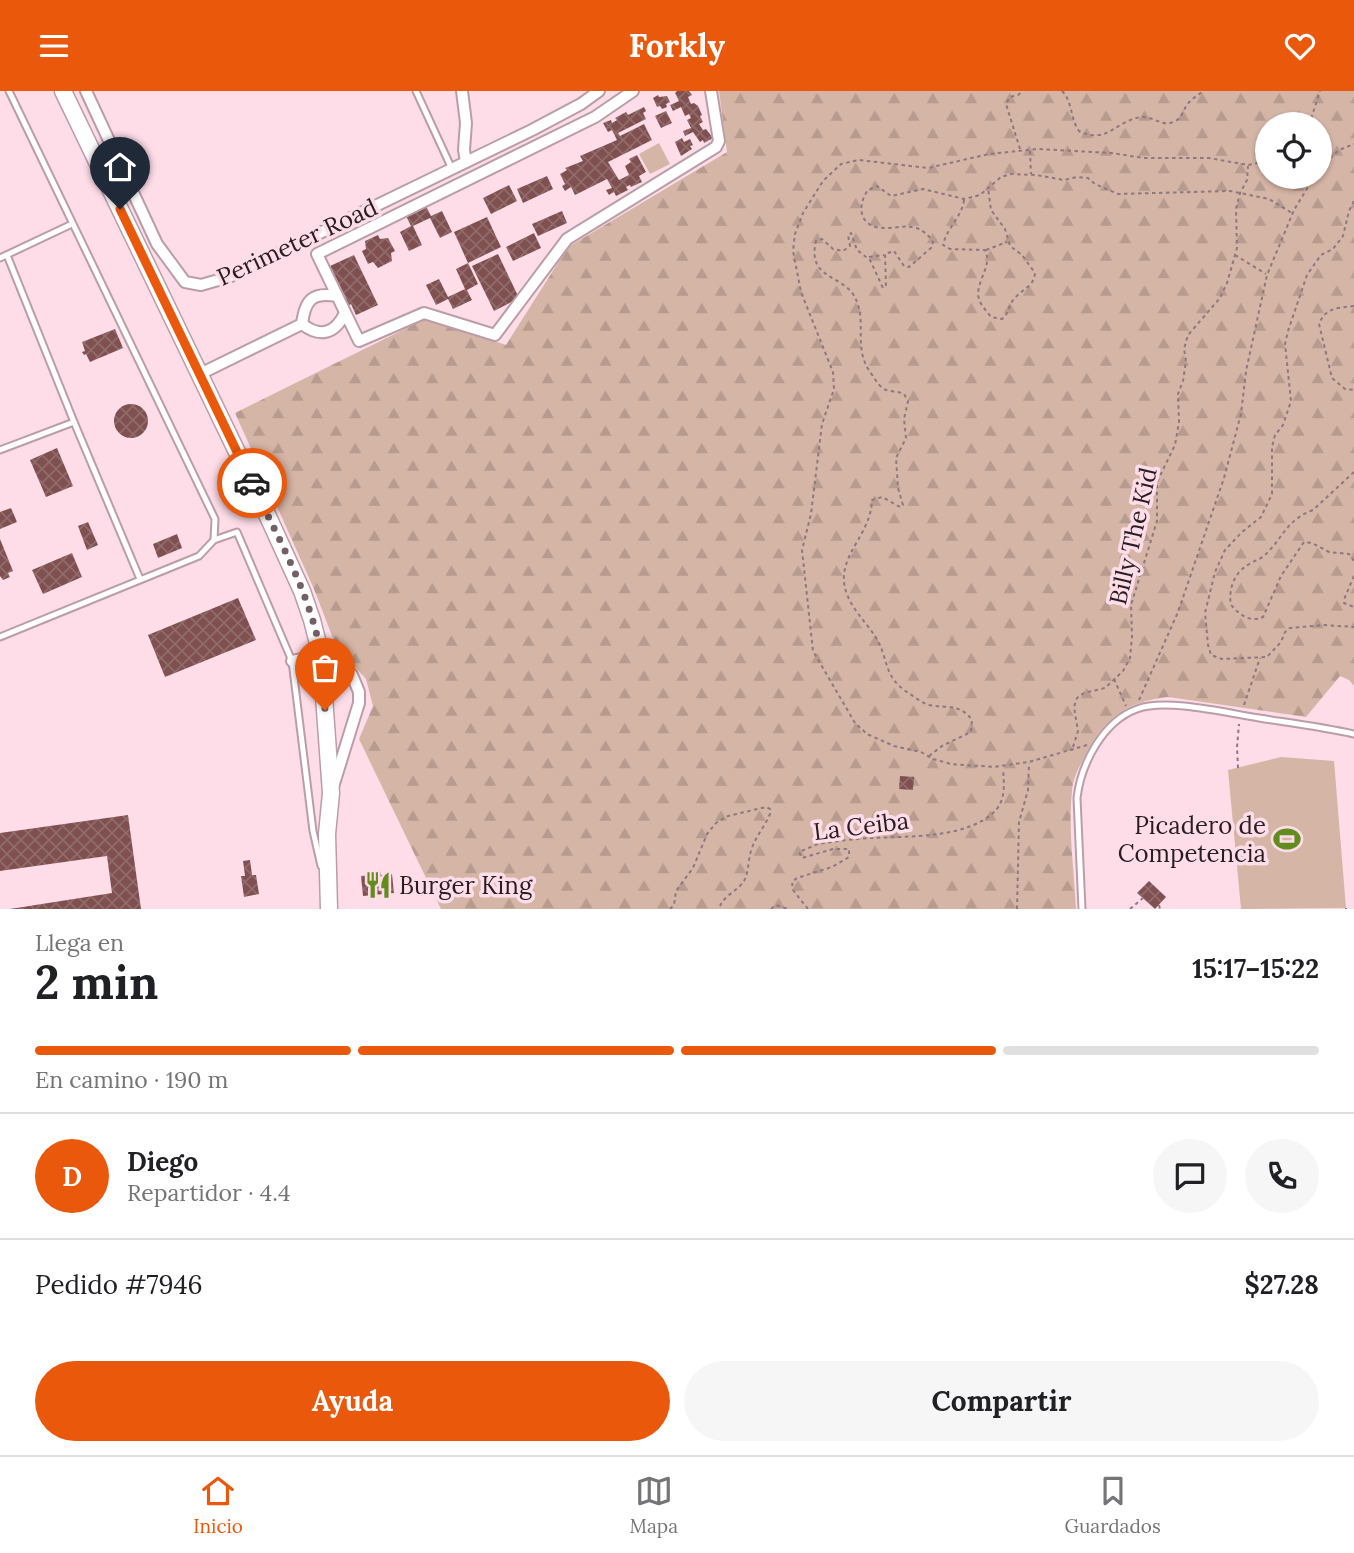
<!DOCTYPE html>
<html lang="es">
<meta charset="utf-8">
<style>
body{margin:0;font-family:Lora,serif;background:#f6f6f6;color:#202124;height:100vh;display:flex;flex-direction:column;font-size:26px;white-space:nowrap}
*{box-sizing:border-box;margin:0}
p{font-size:23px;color:#757577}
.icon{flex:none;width:38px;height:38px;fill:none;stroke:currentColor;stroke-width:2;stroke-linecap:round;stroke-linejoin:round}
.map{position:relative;height:818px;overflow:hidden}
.side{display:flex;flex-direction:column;background:#fff;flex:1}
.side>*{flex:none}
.fabs{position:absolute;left:1255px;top:21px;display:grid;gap:14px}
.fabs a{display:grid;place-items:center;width:77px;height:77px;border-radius:50%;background:#fff;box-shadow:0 2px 5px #0004;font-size:35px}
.pin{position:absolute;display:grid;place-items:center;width:60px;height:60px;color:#fff;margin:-72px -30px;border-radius:50% 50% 50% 0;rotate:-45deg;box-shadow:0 0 7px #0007}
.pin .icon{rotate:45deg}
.courier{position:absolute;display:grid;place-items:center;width:70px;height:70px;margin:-35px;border:5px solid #ea580c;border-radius:50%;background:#fff;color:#222;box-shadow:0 2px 9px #0007}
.summary em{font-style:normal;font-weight:800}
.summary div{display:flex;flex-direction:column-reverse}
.summary{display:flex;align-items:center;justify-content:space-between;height:119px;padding:0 35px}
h1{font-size:46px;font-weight:800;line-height:52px}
.bar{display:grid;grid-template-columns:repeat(4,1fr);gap:10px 7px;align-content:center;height:84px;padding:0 35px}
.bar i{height:9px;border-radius:5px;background:#e0e0e0}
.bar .selected{background:#ea580c}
.bar p{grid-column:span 4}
.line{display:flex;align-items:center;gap:18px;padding:0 35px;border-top:2px solid #e0e0e0}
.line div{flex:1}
.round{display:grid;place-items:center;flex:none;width:74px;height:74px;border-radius:37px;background:#f6f6f6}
.primary-button{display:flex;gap:14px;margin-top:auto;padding:14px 35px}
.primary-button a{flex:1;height:80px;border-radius:42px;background:#ea580c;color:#fff;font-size:28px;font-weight:800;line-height:80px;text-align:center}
.primary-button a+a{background:#f6f6f6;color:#202124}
header{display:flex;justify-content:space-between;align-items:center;height:91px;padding:0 35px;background:#ea580c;color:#fff;font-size:32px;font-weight:800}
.tabs{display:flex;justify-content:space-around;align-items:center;height:98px;border-top:2px solid #e0e0e0;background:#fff;font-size:19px;color:#757577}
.tabs a{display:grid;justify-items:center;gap:4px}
.tabs .selected{color:#ea580c}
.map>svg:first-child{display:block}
.forest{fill:url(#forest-firs);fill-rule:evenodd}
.garden{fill:#d5b5a5}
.building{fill:url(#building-cross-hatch)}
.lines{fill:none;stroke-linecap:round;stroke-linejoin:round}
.lane-casing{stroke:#bb9da8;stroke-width:9}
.street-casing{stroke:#bb9da8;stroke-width:14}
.secondary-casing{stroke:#bb9da8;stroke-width:19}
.path{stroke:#8d7880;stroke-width:2;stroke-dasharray:3.5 3.5;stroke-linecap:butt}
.lane{stroke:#fff;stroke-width:5}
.street{stroke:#fff;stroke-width:10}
.secondary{stroke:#fff;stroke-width:16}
.done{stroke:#736067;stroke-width:7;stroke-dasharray:0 12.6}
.route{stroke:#ea580c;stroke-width:9}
.labels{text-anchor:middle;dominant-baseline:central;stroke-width:7;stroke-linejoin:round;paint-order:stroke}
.street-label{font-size:24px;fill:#281d21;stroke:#fedde9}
.poi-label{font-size:24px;fill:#281d21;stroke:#fedde9;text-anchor:end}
</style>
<header><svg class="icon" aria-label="menu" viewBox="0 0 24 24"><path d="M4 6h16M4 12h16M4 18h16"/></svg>Forkly<svg class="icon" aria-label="heart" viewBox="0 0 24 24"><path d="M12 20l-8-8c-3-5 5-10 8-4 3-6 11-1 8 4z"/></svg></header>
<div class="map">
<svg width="1354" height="818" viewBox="0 0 1354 818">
<defs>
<pattern id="forest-firs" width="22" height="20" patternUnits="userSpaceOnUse" patternTransform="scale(1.75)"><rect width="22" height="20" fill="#d5b5a5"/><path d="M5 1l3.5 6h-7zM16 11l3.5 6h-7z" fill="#b79b8e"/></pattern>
<pattern id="building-cross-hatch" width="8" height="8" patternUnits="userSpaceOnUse" patternTransform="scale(1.75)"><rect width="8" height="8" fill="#7f504f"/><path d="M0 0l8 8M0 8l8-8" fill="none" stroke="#8f6b6a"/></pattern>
</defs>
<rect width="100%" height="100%" fill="#fedde9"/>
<!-- forest -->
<path class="forest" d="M719,0h635v595l-5,-6 -9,-4 -34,41 -138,-20c-43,5 -64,21 -83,59 -6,11 -12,22 -13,35 -4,38 2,79 4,118h-635l-82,-170 14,-33 -7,-27 -30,-33 -22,-57 -79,-176 192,-95 79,27 62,-98 159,-95zM1267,33h53v53h-53z"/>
<!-- garden -->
<g class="garden">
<polygon points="659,52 670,73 650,83 639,63"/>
<polygon points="1281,666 1334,670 1346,817 1241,818 1228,679"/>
</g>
<!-- building -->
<g class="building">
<polygon points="677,0 689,0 692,4 688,6 691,13 694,12 698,15 702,24 700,25 703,31 699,33 703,39 706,38 713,47 704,52 703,49 700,51 693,41 685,45 683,40 691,37 687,29 691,27 689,23 685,25 681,16 673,20 670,14 679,10 675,2"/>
<polygon points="658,4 659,6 667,5 670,11 666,13 667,16 662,18 660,15 657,16 653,7"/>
<polygon points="644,16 646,20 643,22 646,28 618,42 620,45 644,33 652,49 608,71 619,89 629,84 625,75 631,71 629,68 637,64 646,81 639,85 642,91 631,96 630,94 626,96 628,99 616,105 614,101 609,104 606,99 612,97 607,88 575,104 571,96 565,100 562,95 565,93 560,83 567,79 565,77 583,70 580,65 617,49 612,39 608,41 603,32 611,29 612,32 617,29 615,27 626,21 628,24"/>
<polygon points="666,20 672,32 661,37 655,25"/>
<polygon points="682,47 684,51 690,48 693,54 690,55 692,58 681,65 675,51"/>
<polygon points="547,85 553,98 523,112 517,98"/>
<polygon points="509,94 517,110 491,123 483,107"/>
<polygon points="426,115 431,125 442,120 452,141 440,147 430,127 413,135 422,154 409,160 400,141 411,135 406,125"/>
<polygon points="562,120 567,132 538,145 532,133"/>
<polygon points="487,126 501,156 468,172 454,141"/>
<polygon points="534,142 541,157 513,170 506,156"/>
<polygon points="378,144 380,148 388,147 395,160 391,162 392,170 378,177 373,171 368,173 362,160 366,158 365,150"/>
<polygon points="498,163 519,207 494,220 472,175"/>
<polygon points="354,164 378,214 356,224 351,213 346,216 342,209 346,207 330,175"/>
<polygon points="468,172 478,193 467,199 472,209 453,218 448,208 436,214 426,194 439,188 448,206 465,198 456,178"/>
<polygon points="115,238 123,257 90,271 86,263 84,264 82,261 85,260 82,251"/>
<circle cx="131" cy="330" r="17"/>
<polygon points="57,357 73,395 46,406 30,369"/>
<polygon points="11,417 17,431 0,438 0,421"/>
<polygon points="88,431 98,454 87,459 78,435"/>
<polygon points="177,443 182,457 158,467 153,453"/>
<polygon points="0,448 13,480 8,482 10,486 3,489 0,485"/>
<polygon points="72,462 82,486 43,503 32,479"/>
<polygon points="238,507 256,549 165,586 148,544"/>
<polygon points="900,685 914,686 913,699 899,698"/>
<polygon points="128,724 141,818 10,818 112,802 107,765 0,780 0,742"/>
<polygon points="250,769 252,784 256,784 259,803 244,806 241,785 245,785 243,770"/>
<polygon points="372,779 380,779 381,784 392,783 394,802 363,805 361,785 372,784"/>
<polygon points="1149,790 1166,806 1155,818 1137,802"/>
</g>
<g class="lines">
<defs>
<g id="lane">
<polyline points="9,0 215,428 214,449"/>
<polyline points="416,0 452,78"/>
<polyline points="7,164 74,331 140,488"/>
<polyline points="0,167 72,133"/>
<polyline points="0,359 74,331"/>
<polyline points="0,546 199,465 214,449 237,441 292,570 313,740 321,775"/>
<path d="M1082,818l-5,-111c4,-34 26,-77 60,-89 29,-11 90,4 122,9 32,5 64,9 95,16"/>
</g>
<g id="street">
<polyline points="86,0 157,153 185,191 201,194 229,186 532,39 581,13 599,0"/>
<polyline points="462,0 466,32 464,59 466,71"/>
<polyline points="633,0 595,26 317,163 359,250 424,222 495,244 567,148 716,56 719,50 711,0"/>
<path d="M302,233c18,14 33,10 43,-11"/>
<path d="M302,233c3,-24 10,-32 35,-28"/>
<polyline points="200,283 302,233"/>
<polyline points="292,570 321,564 344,575 352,584 359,601 359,612 333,696"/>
</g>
<polyline id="secondary" points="63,0 265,419 302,500 312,529 321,564 331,702 327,743 329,818"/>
</defs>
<!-- lane casing -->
<use href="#lane" class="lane-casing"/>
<!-- street casing -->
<use href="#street" class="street-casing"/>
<!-- secondary casing -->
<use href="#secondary" class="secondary-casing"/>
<!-- path -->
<g class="path">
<path d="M1062,0c11,11 8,28 17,40 28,14 36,-10 62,-14 12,-1 21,10 32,5 9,-3 9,-10 14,-17 4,-6 11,-10 17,-14"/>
<polyline points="1307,33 1311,28 1320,0"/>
<polyline points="1020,58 1006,13 1010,6 1018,4 1023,0"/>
<polyline points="1030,60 1031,83"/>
<polyline points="1320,77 1339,59 1354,53"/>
<path d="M964,109c-2,17 -18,29 -21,45l7,4 35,1c9,17 -13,34 -5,52 3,5 7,10 11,15l11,2c7,-5 6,-13 12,-20 8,-10 20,-12 21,-26l-13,-18 -12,-9 -5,-17 -14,-19 -3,-22"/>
<polyline points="1354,110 1349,120 1343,145 1333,158 1321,164 1307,184 1288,240 1285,253 1291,310 1283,334 1275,344 1272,356 1272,403 1261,426 1242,441 1225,459 1215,481 1205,522 1208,554 1211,564 1222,568 1267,566 1281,551 1285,541 1290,537 1324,534 1354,536"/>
<polyline points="986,159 1007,151"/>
<polyline points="1235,164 1266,183"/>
<polyline points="869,166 884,164"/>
<path d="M1354,215c-16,2 -28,1 -35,18l13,54 13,11 9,1"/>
<path d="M1354,381l-41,38c-27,10 -30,28 -48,45 -4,4 -9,5 -14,8 -16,8 -23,25 -20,42 9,10 19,18 32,12l18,-41 23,-34 8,1 17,9 20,2 5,7"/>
<polyline points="1354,485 1345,506 1344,512 1354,516"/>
<polyline points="1114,588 1126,615"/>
<polyline points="1139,609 1178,521 1224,387 1241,323 1246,280 1267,184 1294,119 1314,86"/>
<polyline points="1244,614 1260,567"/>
<polyline points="1087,654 1029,671 994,676 951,673 933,668 921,661 894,655 867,643 855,632 813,560 802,459 811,423 822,333 834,298 833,281 801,201 793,160 795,143 803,122 823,90 841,73 859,69 928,77 989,63 1038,58 1111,62 1144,67 1209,67 1248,74 1267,70"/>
<polyline points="1073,656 1078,640 1074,616 1077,607 1084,602 1105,597 1123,580 1130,567 1132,545 1131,514 1157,430 1157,391 1175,354 1179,331 1178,303 1183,290 1186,270 1184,258 1188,244 1220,207 1227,192 1237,157 1236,118 1240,102 1247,89 1248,75"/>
<path d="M929,665l13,-10 29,-14 1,-12c-11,-16 -26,-12 -43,-15 -7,-2 -13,-7 -19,-11 -28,-17 -20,-34 -35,-58 -12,-18 -33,-36 -31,-61 2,-26 27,-44 28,-75l10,-3 18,10 3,-2 -5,-17 -2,-30 10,-20 -2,-19 4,-18 -4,-7c-6,-3 -14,-2 -20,-5 -5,-3 -8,-8 -11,-13 -23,-28 -3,-55 -20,-82 -13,-19 -46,-16 -37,-53l6,-2 11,10 10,2 7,-5 -2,-11 3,-2 6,17 13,10 13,28 3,-3 -1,-31 9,-3 10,15 5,1 22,-19 2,-6c-17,-26 -37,-10 -57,-15 -19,-5 -17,-25 -8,-37l9,-4 14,10 32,-7 41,10 16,-4 21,-18 10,-3 25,1 28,5 13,-3 11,1 7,6 23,10 112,-3 39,8 23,14"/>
<polyline points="1238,677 1237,656 1239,633"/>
<polyline points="1159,814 1160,818"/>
<polyline points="1346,817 1346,818"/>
<path d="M670,818l4,-4 2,-14 17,-23 14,-34 9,-11 12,-7 38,-9 4,2v5c-5,12 -14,22 -18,34 -4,10 -3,24 -8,33 -7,11 -21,14 -25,28"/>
<polyline points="771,818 776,814 788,818"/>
<path d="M808,818l-15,-19 -1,-8 5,-4 35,-11 17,-10v-8h-16l-31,9 -3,-6 19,-8c18,-3 36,-5 54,-6 36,-2 97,1 124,-28 10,-12 8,-27 7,-41"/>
<polyline points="1017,818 1019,731 1028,699 1029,672"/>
<polyline points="1130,818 1143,807"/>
</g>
<!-- lane -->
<use href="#lane" class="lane"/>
<!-- street -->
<use href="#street" class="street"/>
<!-- secondary -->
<use href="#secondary" class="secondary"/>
</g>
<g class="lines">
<!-- done -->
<path class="done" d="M252,392c26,55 59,112 69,172 2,18 3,37 4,55"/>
<!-- route -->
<polyline class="route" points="120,118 252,392"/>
</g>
<!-- icons -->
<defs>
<symbol id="stadium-bare" viewBox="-9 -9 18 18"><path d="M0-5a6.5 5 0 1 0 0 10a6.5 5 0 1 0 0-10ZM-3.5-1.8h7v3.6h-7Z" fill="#628d1e" stroke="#fedde9" stroke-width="2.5" paint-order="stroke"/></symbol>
<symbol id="restaurant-bare" viewBox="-9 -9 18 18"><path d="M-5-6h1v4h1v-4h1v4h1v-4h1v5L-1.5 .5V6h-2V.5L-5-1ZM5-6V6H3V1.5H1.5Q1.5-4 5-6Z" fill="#628d1e" stroke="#fedde9" stroke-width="2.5" paint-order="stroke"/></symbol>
</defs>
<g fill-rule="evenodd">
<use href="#stadium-bare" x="1268" y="729" width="38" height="38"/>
<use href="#restaurant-bare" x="359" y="775" width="38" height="38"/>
</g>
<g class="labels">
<!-- street labels -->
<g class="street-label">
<text transform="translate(297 151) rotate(-25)">Perimeter Road</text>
<text transform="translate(1133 445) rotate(-77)">Billy The Kid</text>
<text transform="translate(861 735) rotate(-7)">La Ceiba</text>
</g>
<!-- poi labels -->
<g class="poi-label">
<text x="1266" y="734">Picadero de<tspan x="1266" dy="28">Competencia</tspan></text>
<text x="399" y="794" text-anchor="start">Burger King</text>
</g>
</g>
</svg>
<div class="fabs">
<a><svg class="icon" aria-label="locate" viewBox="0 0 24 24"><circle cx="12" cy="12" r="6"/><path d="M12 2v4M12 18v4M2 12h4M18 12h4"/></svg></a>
</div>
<div class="pin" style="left:325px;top:619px;background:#ea580c"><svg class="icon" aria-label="bag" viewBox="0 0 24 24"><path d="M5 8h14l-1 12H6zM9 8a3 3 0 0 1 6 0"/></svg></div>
<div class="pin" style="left:120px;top:118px;background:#1f2937"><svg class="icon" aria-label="home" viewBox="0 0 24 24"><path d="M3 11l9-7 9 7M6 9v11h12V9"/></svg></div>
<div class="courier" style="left:252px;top:392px"><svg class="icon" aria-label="car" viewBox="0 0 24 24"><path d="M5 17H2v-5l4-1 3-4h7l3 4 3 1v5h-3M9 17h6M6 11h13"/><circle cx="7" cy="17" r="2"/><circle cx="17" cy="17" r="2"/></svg></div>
</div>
<section class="side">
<div class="summary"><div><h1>2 min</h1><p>Llega en</p></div><em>15:17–15:22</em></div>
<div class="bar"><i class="selected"></i><i class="selected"></i><i class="selected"></i><i></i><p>En camino · 190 m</p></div>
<div class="line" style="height:126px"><b class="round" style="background:#ea580c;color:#fff">D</b><div><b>Diego</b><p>Repartidor · 4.4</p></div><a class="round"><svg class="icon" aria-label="chat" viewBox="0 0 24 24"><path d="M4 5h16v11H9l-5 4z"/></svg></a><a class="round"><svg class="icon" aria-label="phone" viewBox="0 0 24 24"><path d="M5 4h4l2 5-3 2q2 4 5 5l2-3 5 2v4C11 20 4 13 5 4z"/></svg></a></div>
<div class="line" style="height:91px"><div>Pedido #7946</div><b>$27.28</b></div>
<div class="primary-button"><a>Ayuda</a><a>Compartir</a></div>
</section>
<nav class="tabs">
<a class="selected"><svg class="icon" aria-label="home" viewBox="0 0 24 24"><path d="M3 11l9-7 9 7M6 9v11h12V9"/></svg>Inicio</a>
<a><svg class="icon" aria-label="map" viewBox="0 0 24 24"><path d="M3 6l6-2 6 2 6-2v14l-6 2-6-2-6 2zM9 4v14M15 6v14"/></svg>Mapa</a>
<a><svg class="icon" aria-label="saved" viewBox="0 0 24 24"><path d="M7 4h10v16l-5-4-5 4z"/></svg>Guardados</a>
</nav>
